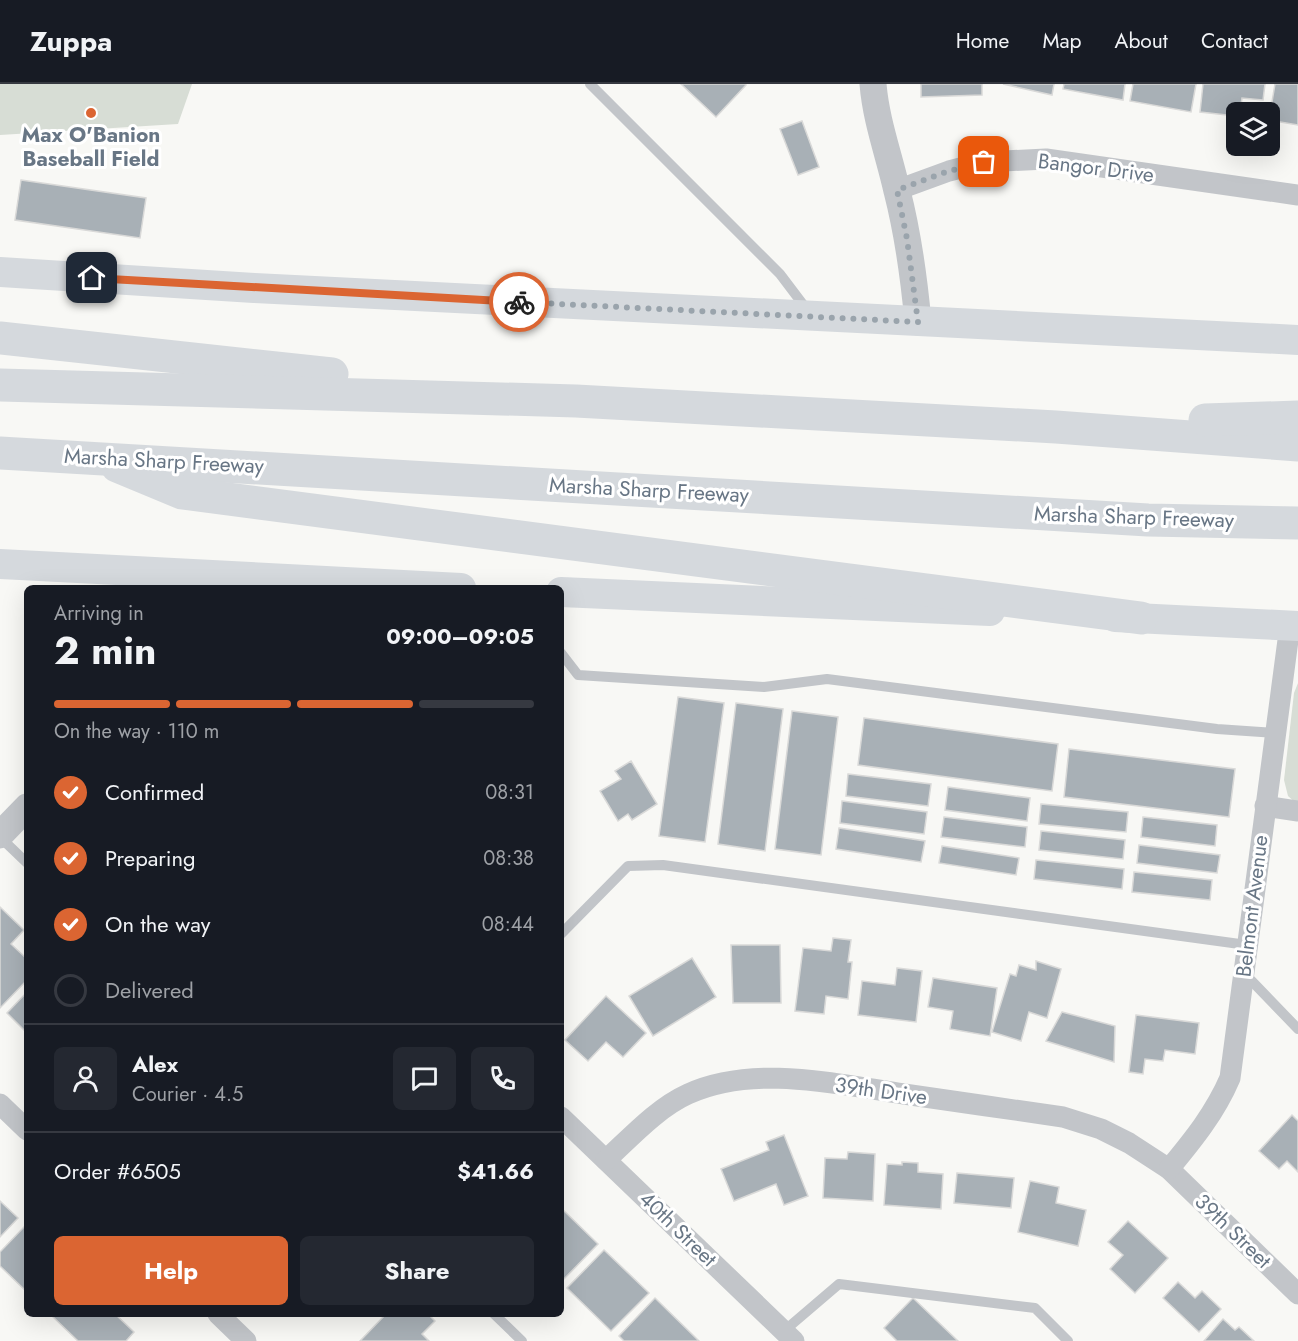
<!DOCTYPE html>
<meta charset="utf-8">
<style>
body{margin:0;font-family:Jost,sans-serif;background:#242831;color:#f1f3f6;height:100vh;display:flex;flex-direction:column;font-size:22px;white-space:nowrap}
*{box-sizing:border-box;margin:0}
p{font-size:20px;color:#9ea1a6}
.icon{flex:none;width:33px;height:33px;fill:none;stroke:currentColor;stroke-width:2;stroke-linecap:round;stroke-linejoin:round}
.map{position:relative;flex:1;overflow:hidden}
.drawer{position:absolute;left:24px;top:501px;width:540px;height:732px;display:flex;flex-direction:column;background:#171b24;border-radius:9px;box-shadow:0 6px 24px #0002}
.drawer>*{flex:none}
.controls{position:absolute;left:1226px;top:18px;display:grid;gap:12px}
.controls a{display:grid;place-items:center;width:54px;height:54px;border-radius:9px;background:#171b24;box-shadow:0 6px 24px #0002;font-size:30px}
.pin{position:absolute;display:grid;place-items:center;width:51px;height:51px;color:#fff;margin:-26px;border-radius:12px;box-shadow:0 3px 9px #0006}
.courier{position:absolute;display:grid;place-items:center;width:60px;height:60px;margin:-30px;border:4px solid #db6532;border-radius:50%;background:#fff;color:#222;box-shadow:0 2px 8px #0007}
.headline em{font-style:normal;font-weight:700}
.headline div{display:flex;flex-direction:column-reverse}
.headline{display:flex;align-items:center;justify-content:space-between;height:102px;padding:0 30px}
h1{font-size:39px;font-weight:700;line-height:45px}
.bar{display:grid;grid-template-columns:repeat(4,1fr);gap:9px 6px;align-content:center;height:72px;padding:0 30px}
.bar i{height:8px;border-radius:4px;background:#363941}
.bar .active{background:#db6532}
.bar p{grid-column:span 4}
.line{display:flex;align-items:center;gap:15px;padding:0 30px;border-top:2px solid #363941}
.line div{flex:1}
.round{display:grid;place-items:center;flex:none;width:63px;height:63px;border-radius:9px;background:#242831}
ol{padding:0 30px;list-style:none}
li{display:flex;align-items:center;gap:18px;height:66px}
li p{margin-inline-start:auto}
li .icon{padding:6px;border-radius:50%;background:#db6532;color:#fff;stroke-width:4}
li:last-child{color:#9ea1a6}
li i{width:33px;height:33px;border:3px solid #363941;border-radius:50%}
.cta{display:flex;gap:12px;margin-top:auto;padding:12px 30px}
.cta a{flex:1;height:69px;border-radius:9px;background:#db6532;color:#fff;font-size:24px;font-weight:700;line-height:69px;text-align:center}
.cta a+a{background:#242831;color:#f1f3f6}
header{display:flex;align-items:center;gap:36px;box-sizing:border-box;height:84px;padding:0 30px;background:#171b24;border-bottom:2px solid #363941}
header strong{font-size:28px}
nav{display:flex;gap:33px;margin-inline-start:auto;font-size:21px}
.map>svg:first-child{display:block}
.green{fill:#d7ddd5}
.building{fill:#a8b0b6;stroke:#d9d9d8;stroke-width:1.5}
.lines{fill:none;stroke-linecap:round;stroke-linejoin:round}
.service{stroke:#c2c5c9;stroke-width:10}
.minor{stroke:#c2c5c9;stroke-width:21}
.tertiary{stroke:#c2c5c9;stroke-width:27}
.secondary{stroke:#d5d9dd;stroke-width:30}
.motorway{stroke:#d5d9dd;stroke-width:33}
.done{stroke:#9aa4ac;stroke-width:6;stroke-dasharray:0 10.8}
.route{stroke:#db6532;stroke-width:8}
.poi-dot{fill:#db6532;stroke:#fff;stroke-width:2}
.labels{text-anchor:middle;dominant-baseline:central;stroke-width:6;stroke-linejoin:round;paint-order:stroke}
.poi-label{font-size:21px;font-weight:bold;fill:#687685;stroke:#fff}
.street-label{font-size:21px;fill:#687685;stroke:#fff}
</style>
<header>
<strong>Zuppa</strong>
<nav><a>Home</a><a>Map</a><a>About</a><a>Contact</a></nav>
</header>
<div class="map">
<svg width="1298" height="1257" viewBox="0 0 1298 1257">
<rect width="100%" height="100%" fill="#f8f8f5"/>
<!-- green -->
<g class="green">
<polygon points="0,0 192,0 178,40 0,51"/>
<polygon points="1298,599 1298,721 1288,712 1284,696 1294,609"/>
</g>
<!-- building -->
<g class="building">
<polygon points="681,0 745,0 746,1 716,33"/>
<polygon points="921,0 982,0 982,11 921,13"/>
<polygon points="1003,0 1054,0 1052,11"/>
<polygon points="1064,0 1125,0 1123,16 1063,5"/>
<polygon points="1133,0 1196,0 1191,28 1130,17"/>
<polygon points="1203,0 1265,0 1263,16 1242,14 1240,28 1236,28 1236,32 1200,28"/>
<polygon points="1275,0 1298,0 1298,41 1269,36"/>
<polygon points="802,37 819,83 798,91 780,45"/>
<polygon points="21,96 146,114 140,154 15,136"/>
<polygon points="678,613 724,619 705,758 659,752"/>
<polygon points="736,619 783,625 765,767 718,760"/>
<polygon points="792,627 838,633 821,771 775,765"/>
<polygon points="864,634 1058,660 1052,707 858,681"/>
<polygon points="1069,665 1235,685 1229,733 1064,713"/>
<polygon points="631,677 657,720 632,736 628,730 618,737 600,707 621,695 615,687"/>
<polygon points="848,690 931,700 928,722 846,712"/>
<polygon points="948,703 1030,714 1027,737 945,726"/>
<polygon points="842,717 927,728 924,750 840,739"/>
<polygon points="1041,720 1128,728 1126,748 1039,740"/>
<polygon points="944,733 1027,743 1025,763 941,753"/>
<polygon points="1143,733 1217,741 1215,762 1141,753"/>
<polygon points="839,744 925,757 921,778 836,765"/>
<polygon points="1041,747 1125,756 1123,775 1039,766"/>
<polygon points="1139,761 1220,771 1217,789 1137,779"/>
<polygon points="942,762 1019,774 1016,791 939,779"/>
<polygon points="1036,776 1124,785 1122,805 1034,795"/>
<polygon points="1134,788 1212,796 1210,816 1132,808"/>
<polygon points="0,823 24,846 11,860 27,875 27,896 0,924"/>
<polygon points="833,854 851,856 848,878 852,878 848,915 826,912 824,930 795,927 803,864 831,867"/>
<polygon points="731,861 780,861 781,919 733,919"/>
<polygon points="692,874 716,913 653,952 629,912"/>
<polygon points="1036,877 1061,885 1047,934 1029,928 1021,957 992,948 1010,890 1016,892 1019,881 1036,886"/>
<polygon points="897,884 922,887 916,938 858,931 862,897 895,901"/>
<polygon points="933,894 997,904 990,952 950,945 953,927 928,923"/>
<polygon points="27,908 27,949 7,929"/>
<polygon points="606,912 646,949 623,973 606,958 588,977 565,956"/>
<polygon points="1062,928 1115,942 1114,978 1046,957"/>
<polygon points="1136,931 1199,939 1195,970 1165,966 1163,977 1145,975 1143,990 1129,988"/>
<polygon points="1292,1031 1298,1037 1298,1088 1287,1077 1279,1085 1259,1067"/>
<polygon points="784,1051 808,1112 784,1121 776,1100 734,1117 721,1085 769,1066 766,1058"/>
<polygon points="848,1068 875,1070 873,1117 823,1114 825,1074 847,1075"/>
<polygon points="902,1078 918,1079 918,1088 943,1090 941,1125 884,1121 887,1080 902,1081"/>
<polygon points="957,1089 1014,1094 1011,1124 954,1119"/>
<polygon points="1030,1097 1059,1103 1056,1119 1086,1126 1078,1162 1018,1148"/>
<polygon points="0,1117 18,1134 0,1153"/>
<polygon points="561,1124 598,1160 562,1197 561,1196"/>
<polygon points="1128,1137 1168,1174 1135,1209 1110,1185 1123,1171 1108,1158"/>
<polygon points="24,1143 27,1146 27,1208 0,1182 0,1168"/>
<polygon points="604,1166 649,1209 611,1247 567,1204"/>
<polygon points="1178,1198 1195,1214 1202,1207 1221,1225 1199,1248 1163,1214"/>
<polygon points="655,1214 699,1257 624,1257 619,1252"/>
<polygon points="913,1214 958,1257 897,1257 884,1244"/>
<polygon points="50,1230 115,1230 134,1248 126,1257 78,1257"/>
<polygon points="386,1230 428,1230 435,1237 422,1250 429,1257 360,1257"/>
<polygon points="1223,1235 1235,1246 1239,1243 1254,1257 1204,1257"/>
</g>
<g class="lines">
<!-- service -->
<g class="service">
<polyline points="590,0 780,190 808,227"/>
<polyline points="561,569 578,591 764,603 827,595 1217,645 1275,649"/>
<polyline points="0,753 27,779"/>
<polyline points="561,850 628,782 663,781 1247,861"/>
<polyline points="1244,889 1298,945"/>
<polyline points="494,1230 522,1257"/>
<polyline points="784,1247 839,1200 1035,1224 1068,1257"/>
</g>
<!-- minor -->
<g class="minor">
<polyline points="897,106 949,87 984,78 1046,75 1298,111"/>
<polyline points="1265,722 1298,727"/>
<polyline points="0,1020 27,1046"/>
<polyline points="561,1033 794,1257"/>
<path d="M606,1076c24,-22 51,-52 82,-66 66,-30 147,-10 216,0 53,8 106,15 159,23l38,12 28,14 40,26 129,125"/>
<path d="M1169,1085c24,-29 46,-56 61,-91l60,-453"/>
<polyline points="218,1230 246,1257"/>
</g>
<!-- tertiary -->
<g class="tertiary">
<path d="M873,0c3,37 16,71 24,107 11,43 17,87 21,131"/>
<polyline points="0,751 27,723"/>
</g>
<!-- secondary -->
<g class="secondary">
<polyline points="0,188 254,204 1298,256"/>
<polyline points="0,480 461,504"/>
<polyline points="561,508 990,527"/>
<polyline points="1115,533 1298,542"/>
</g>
<!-- motorway -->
<g class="motorway">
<polyline points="0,254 332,290"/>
<polyline points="0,301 576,317 1056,343 1298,361"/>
<polyline points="1205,336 1298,333"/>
<polyline points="0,369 1148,436 1298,439"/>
<polyline points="117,382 182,409 1141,534"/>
</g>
</g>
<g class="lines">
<!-- done -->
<polyline class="done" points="519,218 918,238 907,155 897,106 949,87 984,78"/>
<!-- route -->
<polyline class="route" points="92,194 519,218"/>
</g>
<!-- markers -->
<circle class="poi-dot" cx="91" cy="29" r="6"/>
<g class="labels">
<!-- poi labels -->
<g class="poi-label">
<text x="91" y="51">Max O'Banion<tspan x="91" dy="24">Baseball Field</tspan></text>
</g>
<!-- street labels -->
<g class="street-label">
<text transform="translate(1096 84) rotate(7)">Bangor Drive</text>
<text transform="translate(164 377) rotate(3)">Marsha Sharp Freeway</text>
<text transform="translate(649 406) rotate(3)">Marsha Sharp Freeway</text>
<text transform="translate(1134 433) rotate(2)">Marsha Sharp Freeway</text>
<text transform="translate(1252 822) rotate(-83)">Belmont Avenue</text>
<text transform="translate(881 1007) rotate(8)">39th Drive</text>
<text transform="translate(678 1145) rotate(44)">40th Street</text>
<text transform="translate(1233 1147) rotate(44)">39th Street</text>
</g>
</g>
</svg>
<div class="controls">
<a><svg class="icon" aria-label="layers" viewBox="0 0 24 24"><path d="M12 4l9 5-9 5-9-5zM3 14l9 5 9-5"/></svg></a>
</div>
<div class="pin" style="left:984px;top:78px;background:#ea580c"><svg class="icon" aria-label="bag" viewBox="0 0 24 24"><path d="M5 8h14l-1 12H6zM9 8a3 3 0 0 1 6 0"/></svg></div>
<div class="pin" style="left:92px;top:194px;background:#1f2937"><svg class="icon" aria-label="home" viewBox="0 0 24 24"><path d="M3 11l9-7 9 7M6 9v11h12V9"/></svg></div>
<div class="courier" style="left:519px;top:218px"><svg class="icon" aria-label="bike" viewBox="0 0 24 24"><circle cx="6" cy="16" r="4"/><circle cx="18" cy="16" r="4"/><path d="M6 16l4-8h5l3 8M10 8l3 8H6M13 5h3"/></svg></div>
<section class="drawer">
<div class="headline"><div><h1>2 min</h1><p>Arriving in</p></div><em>09:00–09:05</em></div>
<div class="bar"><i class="active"></i><i class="active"></i><i class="active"></i><i></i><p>On the way · 110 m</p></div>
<ol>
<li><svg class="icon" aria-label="check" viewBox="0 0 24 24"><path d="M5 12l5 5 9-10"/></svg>Confirmed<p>08:31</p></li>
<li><svg class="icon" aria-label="check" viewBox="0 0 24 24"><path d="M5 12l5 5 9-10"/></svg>Preparing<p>08:38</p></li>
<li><svg class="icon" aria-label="check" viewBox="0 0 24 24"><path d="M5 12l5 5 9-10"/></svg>On the way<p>08:44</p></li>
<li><i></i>Delivered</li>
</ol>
<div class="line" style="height:108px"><a class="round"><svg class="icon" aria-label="person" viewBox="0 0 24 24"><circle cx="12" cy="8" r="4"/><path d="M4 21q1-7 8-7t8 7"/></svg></a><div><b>Alex</b><p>Courier · 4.5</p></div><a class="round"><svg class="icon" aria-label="chat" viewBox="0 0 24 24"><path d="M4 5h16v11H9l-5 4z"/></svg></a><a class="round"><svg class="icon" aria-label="phone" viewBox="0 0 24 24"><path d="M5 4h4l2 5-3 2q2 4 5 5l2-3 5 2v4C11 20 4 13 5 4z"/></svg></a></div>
<div class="line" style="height:78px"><div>Order #6505</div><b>$41.66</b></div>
<div class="cta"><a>Help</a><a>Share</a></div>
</section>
</div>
